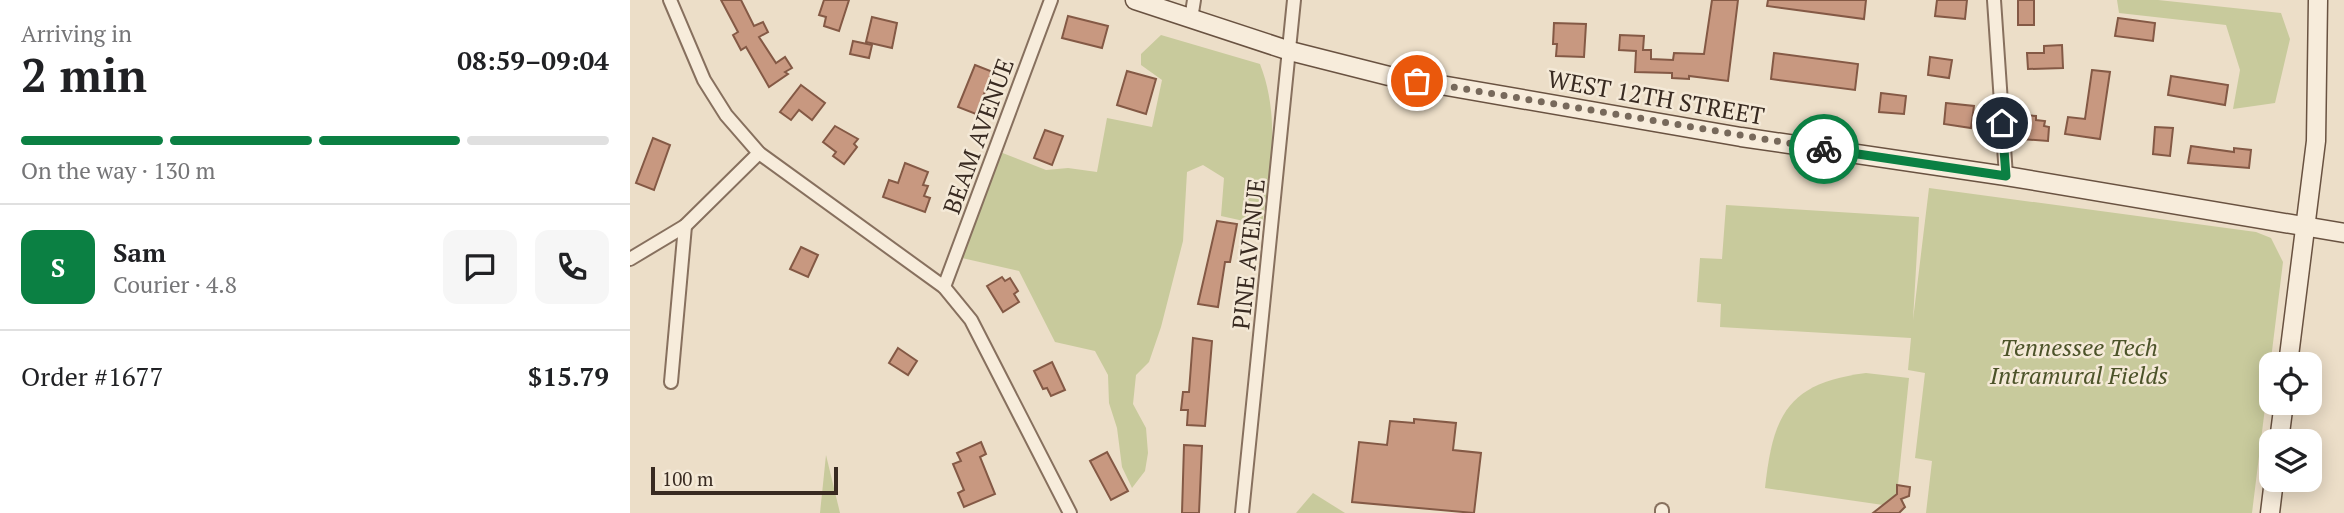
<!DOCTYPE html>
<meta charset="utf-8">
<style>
body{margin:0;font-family:"PT Serif",serif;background:#f6f6f6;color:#202124;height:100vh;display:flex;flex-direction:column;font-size:26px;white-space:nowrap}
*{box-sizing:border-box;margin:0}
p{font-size:23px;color:#757577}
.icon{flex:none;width:38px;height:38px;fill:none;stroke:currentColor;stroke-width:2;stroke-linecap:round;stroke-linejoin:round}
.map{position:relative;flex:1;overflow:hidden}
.side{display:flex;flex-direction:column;background:#fff;width:630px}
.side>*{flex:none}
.fabs{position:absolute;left:1629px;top:352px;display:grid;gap:14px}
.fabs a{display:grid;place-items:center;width:63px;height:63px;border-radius:14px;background:#fff;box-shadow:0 4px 18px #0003;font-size:35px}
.scale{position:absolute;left:21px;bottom:18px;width:187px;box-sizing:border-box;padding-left:7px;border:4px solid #382a21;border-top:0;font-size:19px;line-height:24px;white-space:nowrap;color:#382a21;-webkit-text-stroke:5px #f4e9d7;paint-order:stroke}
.pin{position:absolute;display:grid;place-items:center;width:60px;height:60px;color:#fff;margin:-30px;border:4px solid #fff;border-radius:50%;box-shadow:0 2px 7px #0007}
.courier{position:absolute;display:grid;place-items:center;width:70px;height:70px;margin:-35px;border:5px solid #0b8043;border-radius:50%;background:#fff;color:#222;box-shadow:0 2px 9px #0007}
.headline em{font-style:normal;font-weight:700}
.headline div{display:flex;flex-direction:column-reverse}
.headline{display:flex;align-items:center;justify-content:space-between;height:119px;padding:0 21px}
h1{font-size:46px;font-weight:700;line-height:52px}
.bar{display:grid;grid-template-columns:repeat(4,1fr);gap:10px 7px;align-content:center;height:84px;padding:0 21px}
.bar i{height:9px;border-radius:5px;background:#e0e0e0}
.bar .selected{background:#0b8043}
.bar p{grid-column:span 4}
.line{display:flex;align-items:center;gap:18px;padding:0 21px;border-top:2px solid #e0e0e0}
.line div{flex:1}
.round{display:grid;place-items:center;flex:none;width:74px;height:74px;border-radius:14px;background:#f6f6f6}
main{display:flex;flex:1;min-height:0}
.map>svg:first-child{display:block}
.green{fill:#c8ca9c}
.building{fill:#c89880;stroke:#845945;stroke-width:2}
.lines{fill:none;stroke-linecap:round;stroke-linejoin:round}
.street-casing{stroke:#87705e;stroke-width:16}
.secondary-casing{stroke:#695241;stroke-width:21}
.street{stroke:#f7ecdb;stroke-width:12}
.secondary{stroke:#f7ecdb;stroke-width:18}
.done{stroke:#77695b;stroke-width:7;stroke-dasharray:0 12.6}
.route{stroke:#0b8043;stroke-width:9}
.labels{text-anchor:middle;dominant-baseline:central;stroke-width:5;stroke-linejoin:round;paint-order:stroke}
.street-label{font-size:24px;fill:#382a21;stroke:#f4e9d7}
.park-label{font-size:24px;font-style:italic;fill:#4c5329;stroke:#f4e9d7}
</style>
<main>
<section class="side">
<div class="headline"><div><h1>2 min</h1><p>Arriving in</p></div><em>08:59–09:04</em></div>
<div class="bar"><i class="selected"></i><i class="selected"></i><i class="selected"></i><i></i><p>On the way · 130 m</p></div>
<div class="line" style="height:126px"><b class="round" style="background:#0b8043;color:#fff">S</b><div><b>Sam</b><p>Courier · 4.8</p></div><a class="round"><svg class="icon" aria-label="chat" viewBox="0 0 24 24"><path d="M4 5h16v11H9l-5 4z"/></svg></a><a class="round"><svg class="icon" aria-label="phone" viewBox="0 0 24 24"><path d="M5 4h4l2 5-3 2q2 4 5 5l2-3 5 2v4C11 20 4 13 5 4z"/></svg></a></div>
<div class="line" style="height:91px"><div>Order #1677</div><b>$15.79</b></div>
</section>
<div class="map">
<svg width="1714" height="513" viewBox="0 0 1714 513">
<rect width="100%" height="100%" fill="#ecdec8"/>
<!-- green -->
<g class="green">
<polygon points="1487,0 1528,0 1651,13 1660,39 1645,103 1603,109 1610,70 1596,25 1489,13"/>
<path d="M531,35l99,29c21,54 10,106 2,161l-41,-9 3,-38 -21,-13 -16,7 -4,69 -22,86 -12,35 -13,13 -3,29 13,24 2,25 -3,18 -13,17 -10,-21 -5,-39 -8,-25 -1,-28 -13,-24 -40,-9 -36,-71 -57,-13 38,-106 46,18 22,-2 29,4 10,-54 45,9 10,-47 -21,-15v-11z"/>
<polygon points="1299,188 1626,232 1641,238 1653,262 1622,513 1296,513 1302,461 1285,458 1295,373 1278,370 1281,338 1090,327 1091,304 1067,302 1070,258 1092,259 1096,205 1289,217 1283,320"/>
<path d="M1236,373l43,5 -12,116 -14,11 -118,-17c8,-74 23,-105 101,-115z"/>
<polygon points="196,455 210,513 190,513"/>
<polygon points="683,493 715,513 666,513"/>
</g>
<!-- building -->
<g class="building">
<polygon points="91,0 111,0 124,26 133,22 138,32 129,37 146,63 155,57 162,68 155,72 158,74 139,87 116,47 111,50 103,35 108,32"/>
<polygon points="194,0 219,0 209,31 194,26 196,17 189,15"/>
<polygon points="1082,0 1108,0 1098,81 1059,76 1059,79 1042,78 1042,73 1005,72 1006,51 989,50 990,35 1014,36 1013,50 1021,50 1021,59 1043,60 1044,53 1074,54"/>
<polygon points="1138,0 1236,0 1234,19 1137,6"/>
<polygon points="1307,0 1337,0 1335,19 1305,16"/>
<rect x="1388" y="0" width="16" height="25"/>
<polygon points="438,16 478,26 472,48 432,38"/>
<polygon points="242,17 267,23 262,48 236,42"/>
<polygon points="1488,18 1525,23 1523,41 1485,36"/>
<polygon points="924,23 956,24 954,57 926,56 927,44 923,44"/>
<polygon points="223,41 242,45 239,58 220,54"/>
<polygon points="1432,45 1433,68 1398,69 1397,53 1414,53 1414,46"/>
<polygon points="1144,53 1228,64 1225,90 1141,79"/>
<polygon points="1300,57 1322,60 1319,78 1298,75"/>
<polygon points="345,65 363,72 346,114 328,107"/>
<polygon points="1462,70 1480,72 1470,139 1435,134 1438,117 1455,119"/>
<polygon points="497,71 526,79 516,114 487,105"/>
<polygon points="1541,76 1598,85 1595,105 1538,95"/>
<polygon points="171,85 195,103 182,120 169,110 161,120 150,112"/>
<polygon points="1251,93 1276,96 1274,114 1249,112"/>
<polygon points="1316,103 1344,106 1341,128 1314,124"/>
<polygon points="1394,115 1406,116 1406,120 1415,121 1414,126 1419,127 1418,141 1391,139"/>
<polygon points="205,126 228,139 224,144 227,147 214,164 203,156 206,152 193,142"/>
<polygon points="1525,127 1543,128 1540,156 1523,154"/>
<polygon points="415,130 433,136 422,165 404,158"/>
<polygon points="23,138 40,145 24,190 6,183"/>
<polygon points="1561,146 1604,152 1604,148 1621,150 1619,168 1558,163"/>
<polygon points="275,163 298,172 293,185 298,186 294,196 300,198 295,212 253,197 259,180 268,183"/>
<polygon points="587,221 607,224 600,262 595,262 588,307 568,304"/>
<polygon points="171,247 188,255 178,277 160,269"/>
<polygon points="372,277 375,281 380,278 388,291 384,294 389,302 373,312 357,286"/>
<polygon points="563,338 582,341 575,426 557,425 558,410 551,410 553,392 559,392"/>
<polygon points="268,348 287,361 278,375 259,363"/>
<polygon points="422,362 435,390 421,396 417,388 413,389 404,371"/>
<polygon points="784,419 826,423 823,450 851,453 844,513 722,502 729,442 757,445 760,421 784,423"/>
<polygon points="351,442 356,454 350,457 365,494 334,507 328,493 334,490 323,464 331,461 327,453"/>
<polygon points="554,445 572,446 569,513 552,513"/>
<polygon points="477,452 498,491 481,500 460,461"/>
<polygon points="1267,485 1280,487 1279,496 1271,499 1275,507 1269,513 1243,513 1267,494"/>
</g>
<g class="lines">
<defs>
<g id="street">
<polyline points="40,0 74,80 96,115 129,153 314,287 341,320 440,513"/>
<polyline points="1364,0 1376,176"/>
<polyline points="561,19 564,0"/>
<polyline points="0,259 55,226 129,153"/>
<polyline points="314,287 421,0"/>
<polyline points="41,382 55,226"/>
<polyline points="1032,510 1032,513"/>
<polyline points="612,513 664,0"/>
</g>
<g id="secondary">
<polyline points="505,0 660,51 759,76 1111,137 1376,176 1714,233"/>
<polyline points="1658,364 1686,141 1688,0"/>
<polyline points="1649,441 1654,402"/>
<polyline points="1640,513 1644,480"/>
</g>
</defs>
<!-- street casing -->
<use href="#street" class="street-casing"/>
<!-- secondary casing -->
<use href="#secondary" class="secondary-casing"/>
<!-- street -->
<use href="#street" class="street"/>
<!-- secondary -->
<use href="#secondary" class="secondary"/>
</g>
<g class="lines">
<!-- done -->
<polyline class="done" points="787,81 1194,149"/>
<!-- route -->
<polyline class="route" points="1194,149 1376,176 1372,123"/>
</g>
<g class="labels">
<!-- street labels -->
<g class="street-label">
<text transform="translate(1026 97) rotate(10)">WEST 12TH STREET</text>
<text transform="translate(348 136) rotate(-70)">BEAM AVENUE</text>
<text transform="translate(618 254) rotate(-84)">PINE AVENUE</text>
</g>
<!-- park labels -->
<g class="park-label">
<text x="1449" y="347">Tennessee Tech<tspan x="1449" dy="28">Intramural Fields</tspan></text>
</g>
</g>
</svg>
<div class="fabs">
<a><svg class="icon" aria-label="locate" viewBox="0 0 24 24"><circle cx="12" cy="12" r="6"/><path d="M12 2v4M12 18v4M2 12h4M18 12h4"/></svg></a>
<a><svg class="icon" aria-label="layers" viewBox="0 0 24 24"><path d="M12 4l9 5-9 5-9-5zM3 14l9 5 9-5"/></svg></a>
</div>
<div class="scale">100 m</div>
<div class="pin" style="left:787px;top:81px;background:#ea580c"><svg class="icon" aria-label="bag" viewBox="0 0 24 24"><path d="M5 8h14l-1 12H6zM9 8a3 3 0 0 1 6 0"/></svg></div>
<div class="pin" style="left:1372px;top:123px;background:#1f2937"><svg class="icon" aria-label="home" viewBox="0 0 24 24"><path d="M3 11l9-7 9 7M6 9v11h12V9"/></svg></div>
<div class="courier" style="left:1194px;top:149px"><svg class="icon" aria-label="bike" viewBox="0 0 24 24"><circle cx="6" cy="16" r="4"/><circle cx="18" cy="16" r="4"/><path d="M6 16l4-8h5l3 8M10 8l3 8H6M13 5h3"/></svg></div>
</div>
</main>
